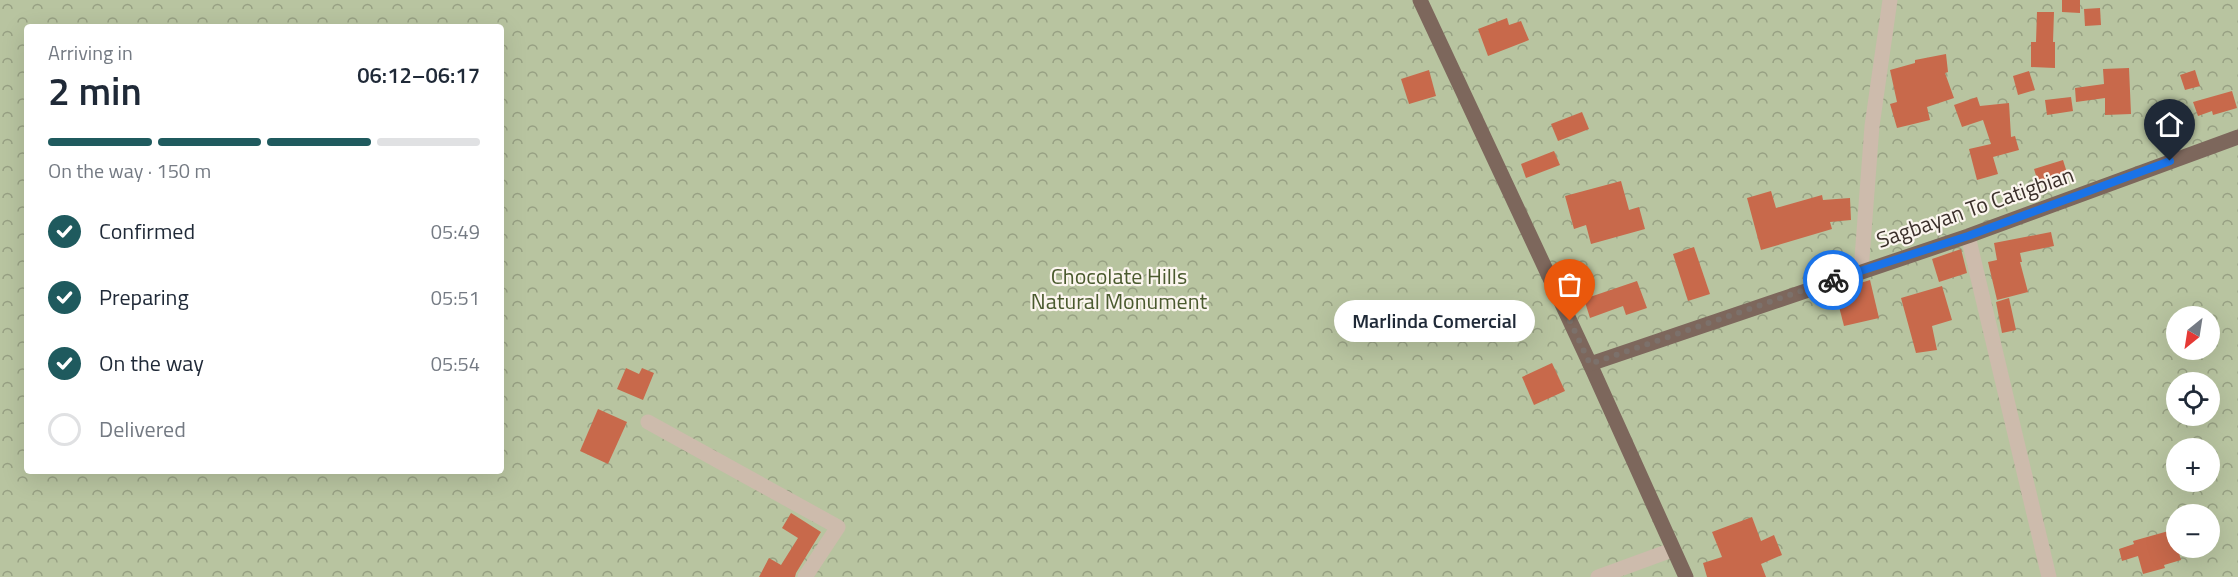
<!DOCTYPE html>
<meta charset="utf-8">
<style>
body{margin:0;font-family:"Titillium Web",sans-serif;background:#f6f6f7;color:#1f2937;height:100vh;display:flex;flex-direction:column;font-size:22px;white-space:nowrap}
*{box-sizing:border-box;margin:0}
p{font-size:20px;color:#747a83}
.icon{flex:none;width:33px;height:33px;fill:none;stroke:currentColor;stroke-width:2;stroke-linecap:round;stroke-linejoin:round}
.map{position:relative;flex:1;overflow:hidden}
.drawer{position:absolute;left:24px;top:24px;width:480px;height:450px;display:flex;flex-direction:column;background:#fff;border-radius:6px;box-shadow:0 6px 24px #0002}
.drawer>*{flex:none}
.needle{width:39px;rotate:210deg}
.fabs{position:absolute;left:2166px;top:306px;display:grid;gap:12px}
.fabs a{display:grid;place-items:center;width:54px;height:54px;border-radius:50%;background:#fff;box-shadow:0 6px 24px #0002;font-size:30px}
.pin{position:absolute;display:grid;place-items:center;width:51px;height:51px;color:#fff;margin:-62px -26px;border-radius:50% 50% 50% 0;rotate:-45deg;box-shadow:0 0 6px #0007}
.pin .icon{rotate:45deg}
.courier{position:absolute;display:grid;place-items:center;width:60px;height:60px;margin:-30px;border:4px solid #1a73e8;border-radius:50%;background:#fff;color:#222;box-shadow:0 2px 8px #0007}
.bubble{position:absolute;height:42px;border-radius:21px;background:#fff;box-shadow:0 6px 24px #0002;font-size:20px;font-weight:600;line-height:42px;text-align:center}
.head em{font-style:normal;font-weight:600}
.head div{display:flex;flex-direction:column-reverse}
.head{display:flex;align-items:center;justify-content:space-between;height:102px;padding:0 24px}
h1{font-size:39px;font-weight:600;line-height:45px}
.bar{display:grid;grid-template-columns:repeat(4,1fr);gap:9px 6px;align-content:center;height:72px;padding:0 24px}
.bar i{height:8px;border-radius:4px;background:#e0e1e3}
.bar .on{background:#1f5a5e}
.bar p{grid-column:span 4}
ol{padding:0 24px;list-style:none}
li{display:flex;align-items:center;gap:18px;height:66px}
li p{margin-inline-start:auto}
li .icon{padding:6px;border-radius:50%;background:#1f5a5e;color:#fff;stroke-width:4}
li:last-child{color:#747a83}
li i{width:33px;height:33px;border:3px solid #e0e1e3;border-radius:50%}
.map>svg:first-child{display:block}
.park{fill:url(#park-crowns);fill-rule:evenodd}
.building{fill:#c8694b}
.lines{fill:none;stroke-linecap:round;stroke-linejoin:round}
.minor{stroke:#cdbbac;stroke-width:15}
.major{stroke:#7d675c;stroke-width:15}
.done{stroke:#7c716b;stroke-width:6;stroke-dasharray:0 10.8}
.route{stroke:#1a73e8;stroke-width:8}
.labels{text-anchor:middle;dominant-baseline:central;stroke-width:4.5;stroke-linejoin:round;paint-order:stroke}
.street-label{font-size:22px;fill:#3b302b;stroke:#fbf5ee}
.park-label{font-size:22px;fill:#4a5a2e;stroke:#fbf5ee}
</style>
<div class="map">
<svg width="2238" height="577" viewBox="0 0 2238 577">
<defs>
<pattern id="park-crowns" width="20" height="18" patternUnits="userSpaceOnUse" patternTransform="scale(1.5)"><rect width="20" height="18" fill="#b8c4a0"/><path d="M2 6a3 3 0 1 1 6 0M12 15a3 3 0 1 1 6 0" fill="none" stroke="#97a083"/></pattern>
</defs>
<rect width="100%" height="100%" fill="#f4ebe1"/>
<!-- park -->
<path class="park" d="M0,0h2238v577h-2238zM27,27h474v444h-474zM2176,316h34v34h-34zM2176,382h34v34h-34zM2176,448h34v34h-34zM2176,514h34v34h-34z"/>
<!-- building -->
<g class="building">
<polygon points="2062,0 2080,0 2080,13 2062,12"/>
<polygon points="2100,8 2101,25 2085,26 2084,9"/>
<polygon points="2037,12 2054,12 2053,42 2055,42 2055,68 2031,67 2031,42 2036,42"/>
<polygon points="1507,18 1509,25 1521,21 1529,40 1488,56 1478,29"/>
<polygon points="1946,54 1948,72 1945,73 1954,98 1927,107 1930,120 1897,128 1890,104 1897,102 1890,70 1915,63 1915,60"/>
<polygon points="2129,68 2131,114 2105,115 2105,98 2076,102 2075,88 2104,84 2103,69"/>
<polygon points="1429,70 1436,96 1409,104 1401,79"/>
<polygon points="2195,70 2200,86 2185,90 2180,75"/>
<polygon points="2029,71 2035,90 2018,95 2013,76"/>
<polygon points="2232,91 2237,108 2213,115 2212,111 2198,116 2193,102"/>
<polygon points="1977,97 1980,106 2009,103 2011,137 2015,136 2019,150 1993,157 1998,174 1977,180 1969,149 1991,144 1983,120 1962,127 1954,105"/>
<polygon points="2071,97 2073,111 2047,115 2045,100"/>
<polygon points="1582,112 1589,129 1558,141 1551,124"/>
<polygon points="1554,151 1560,165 1526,178 1521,164"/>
<polygon points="2063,160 2068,176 2052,181 2051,179 2038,182 2034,169"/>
<polygon points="1621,181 1629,210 1639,207 1645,229 1591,244 1586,225 1574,229 1565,196"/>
<polygon points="1771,191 1776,208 1822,195 1823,200 1850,198 1851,220 1830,222 1832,229 1761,250 1747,198"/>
<polygon points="2051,232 2054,246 2020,253 2022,262 2020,262 2028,292 1997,300 1988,262 1997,260 1994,243"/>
<polygon points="1694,247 1710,294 1688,301 1673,254"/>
<polygon points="1961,249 1967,273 1939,282 1932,259"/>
<polygon points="1870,280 1879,318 1844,326 1835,291"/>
<polygon points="1637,281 1647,308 1626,315 1623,306 1590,318 1584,299"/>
<polygon points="1942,286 1952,320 1932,326 1937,350 1916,353 1901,298"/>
<polygon points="2009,298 2016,330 2002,333 1996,302"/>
<polygon points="1552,363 1565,391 1534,405 1522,377"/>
<polygon points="626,368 639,374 642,368 654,373 643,400 617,389"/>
<polygon points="598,409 627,422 608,464 580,451"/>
<polygon points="791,513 821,532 796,573 795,577 759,577 769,558 781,565 798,538 782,528"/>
<polygon points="1752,517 1761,541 1774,535 1782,555 1761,564 1766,577 1707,577 1703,563 1722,557 1712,532"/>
<polygon points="2172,530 2181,560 2164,565 2165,568 2143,574 2138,556 2122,561 2119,549 2134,544 2133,541"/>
</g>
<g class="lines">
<!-- minor -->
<g class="minor">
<polyline points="1968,236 2049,577"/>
<polyline points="1861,271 1872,126 1890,0"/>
<polyline points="648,422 838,527 805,577"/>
<polyline points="1598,577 1672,550"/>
</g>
<!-- major -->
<g class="major">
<polyline points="1420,0 1590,364 1686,577"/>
<polyline points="1590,364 1968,236 2238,137"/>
</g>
</g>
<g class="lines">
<!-- done -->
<polyline class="done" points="1570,321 1590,364 1833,280"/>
<!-- route -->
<polyline class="route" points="1833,280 1968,236 2170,161"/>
</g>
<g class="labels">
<!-- street labels -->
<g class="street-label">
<text transform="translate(1975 207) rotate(-19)">Sagbayan To Catigbian</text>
</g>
<!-- park labels -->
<g class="park-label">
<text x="1119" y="276">Chocolate Hills<tspan x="1119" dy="25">Natural Monument</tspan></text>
</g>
</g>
</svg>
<div class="fabs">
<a><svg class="needle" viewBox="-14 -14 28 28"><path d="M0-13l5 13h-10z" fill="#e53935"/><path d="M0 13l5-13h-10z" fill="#747a83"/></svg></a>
<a><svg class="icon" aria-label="locate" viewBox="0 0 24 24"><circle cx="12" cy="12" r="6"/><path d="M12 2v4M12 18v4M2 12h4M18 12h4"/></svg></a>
<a>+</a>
<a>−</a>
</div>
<div class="pin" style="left:1570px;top:321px;background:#ea580c"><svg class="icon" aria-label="bag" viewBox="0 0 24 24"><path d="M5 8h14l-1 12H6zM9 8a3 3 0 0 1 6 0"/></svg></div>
<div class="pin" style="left:2170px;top:161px;background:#1f2937"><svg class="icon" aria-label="home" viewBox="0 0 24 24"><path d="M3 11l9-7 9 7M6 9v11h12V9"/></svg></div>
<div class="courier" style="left:1833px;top:280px"><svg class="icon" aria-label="bike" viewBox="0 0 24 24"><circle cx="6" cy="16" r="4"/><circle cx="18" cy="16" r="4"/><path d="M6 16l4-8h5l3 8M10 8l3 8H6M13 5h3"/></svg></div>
<div class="bubble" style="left:1334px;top:300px;width:201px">Marlinda Comercial</div>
<section class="drawer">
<div class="head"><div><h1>2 min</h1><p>Arriving in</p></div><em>06:12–06:17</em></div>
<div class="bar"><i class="on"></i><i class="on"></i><i class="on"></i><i></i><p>On the way · 150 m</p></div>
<ol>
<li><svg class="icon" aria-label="check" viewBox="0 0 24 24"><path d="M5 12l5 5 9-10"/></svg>Confirmed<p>05:49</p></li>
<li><svg class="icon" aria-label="check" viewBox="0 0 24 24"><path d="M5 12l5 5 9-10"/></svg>Preparing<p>05:51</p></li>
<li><svg class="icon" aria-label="check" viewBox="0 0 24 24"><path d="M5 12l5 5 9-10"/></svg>On the way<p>05:54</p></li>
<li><i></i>Delivered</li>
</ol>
</section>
</div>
